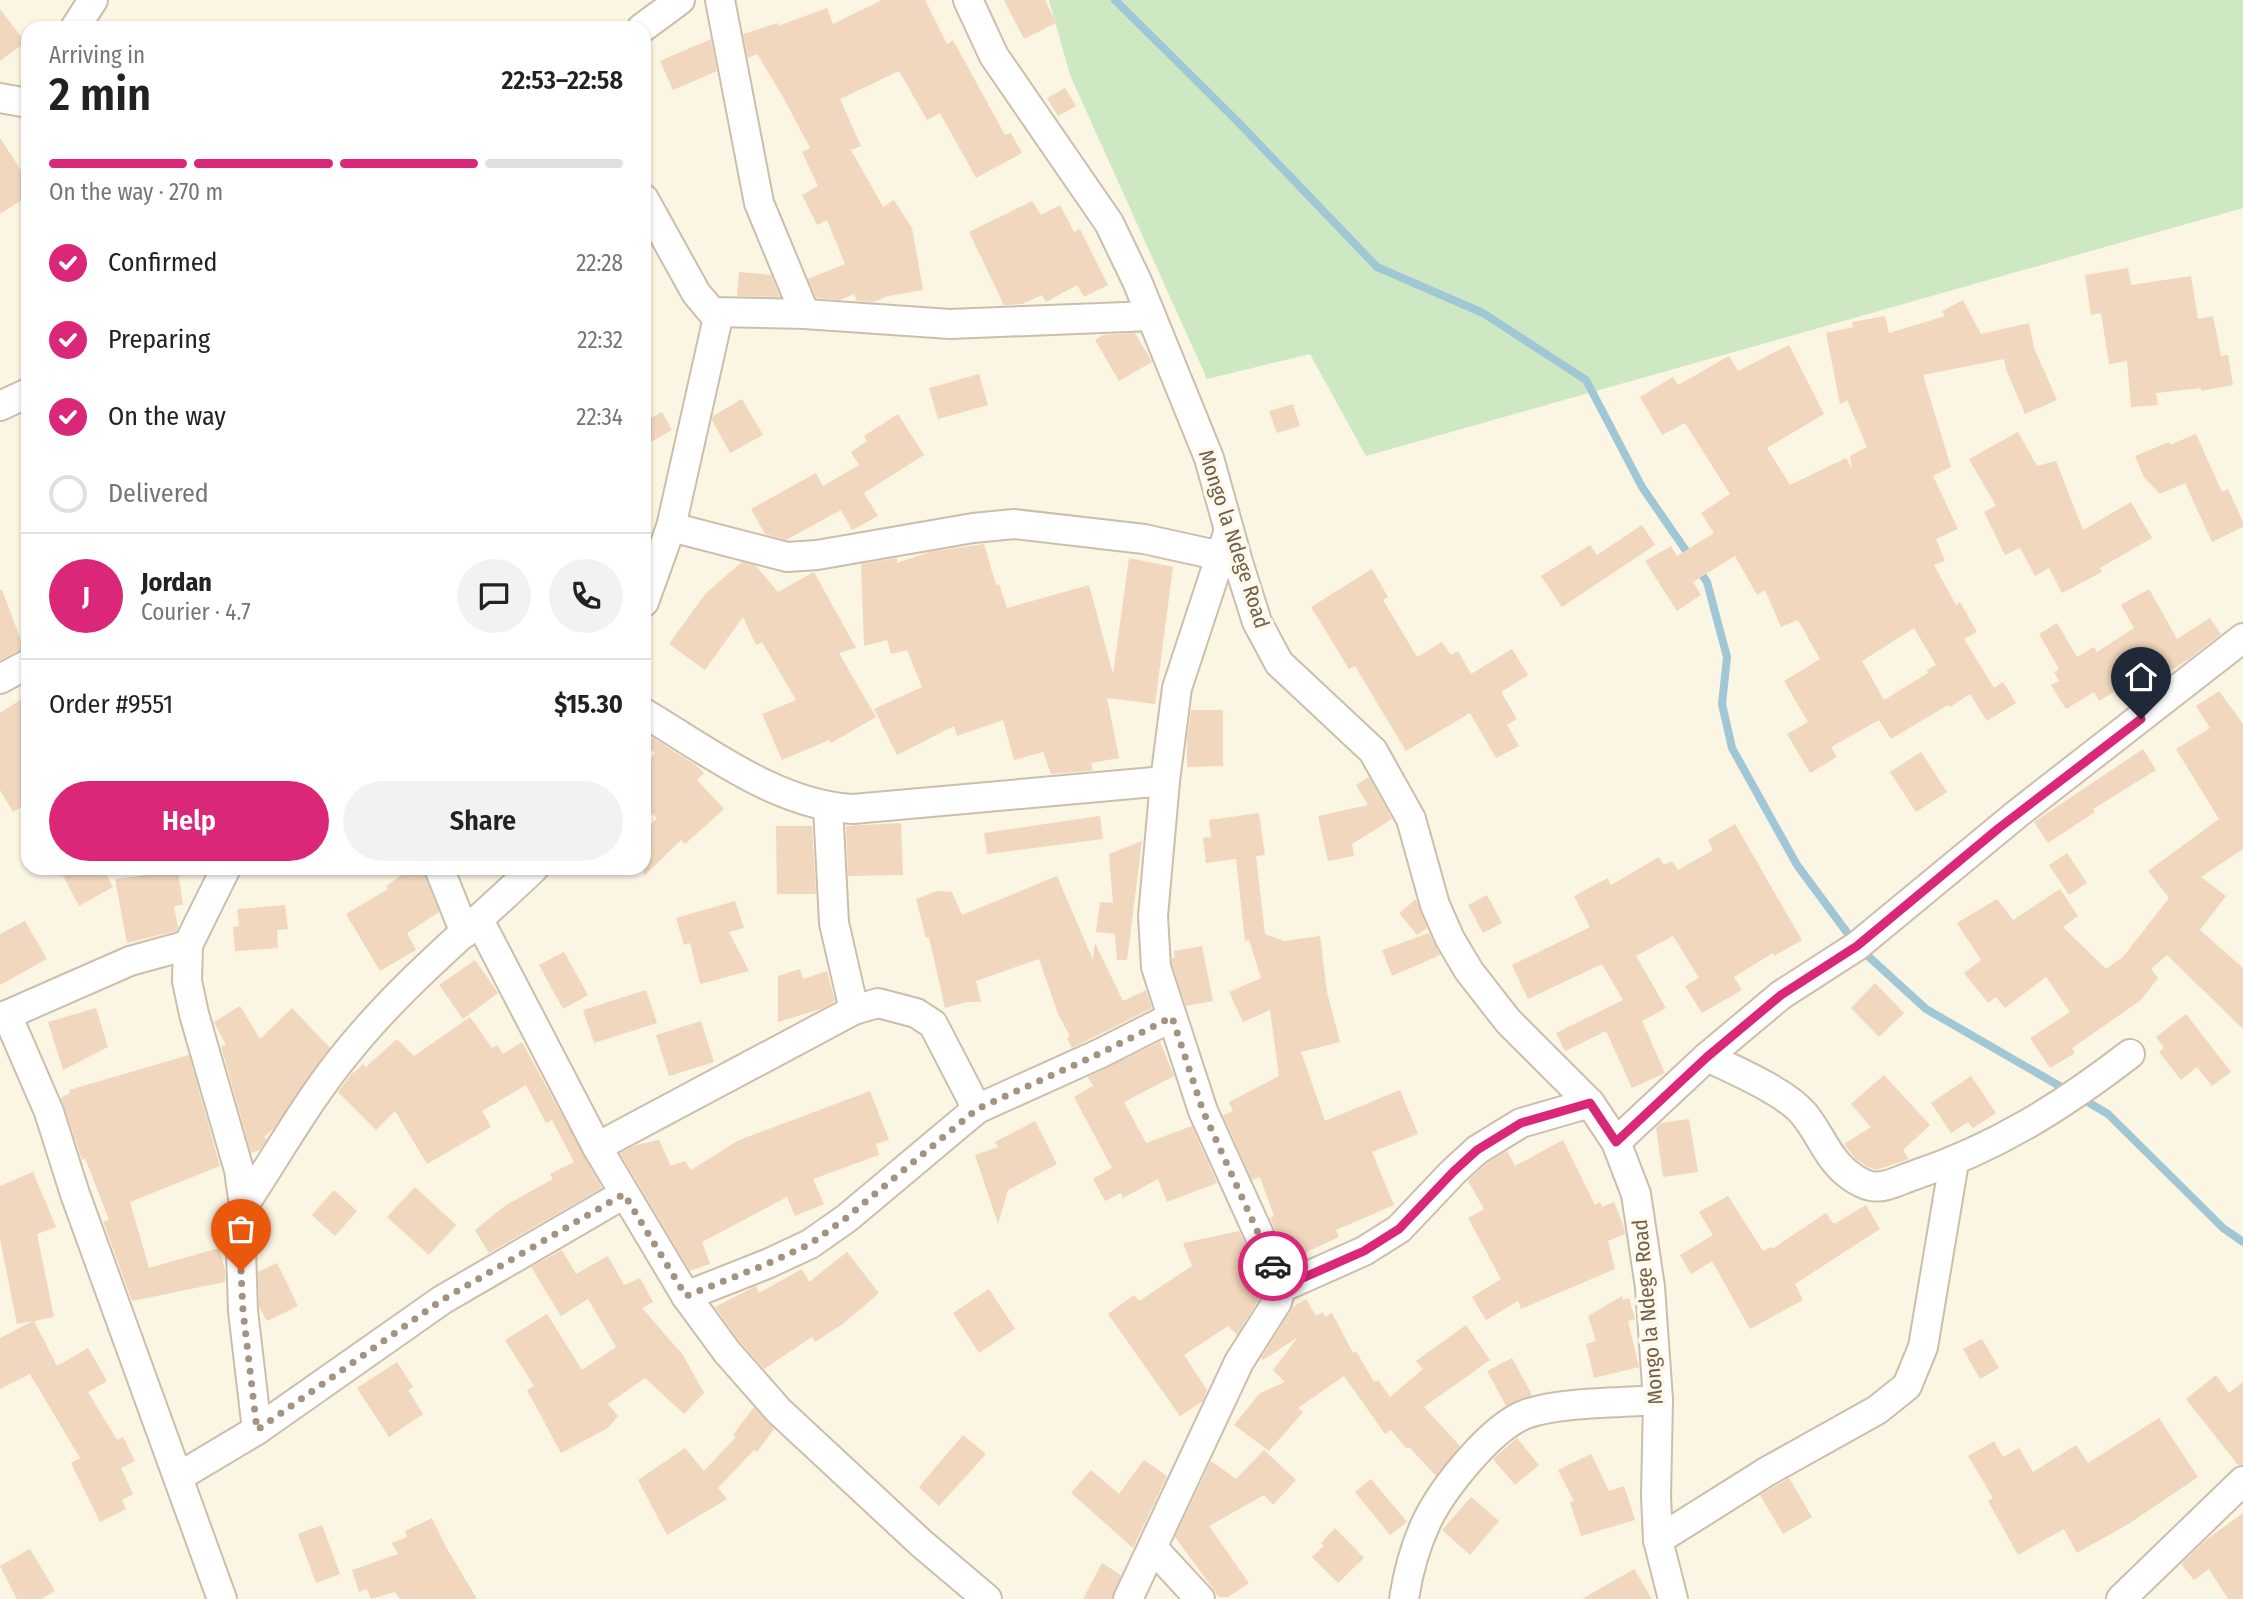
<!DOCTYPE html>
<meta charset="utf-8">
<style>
body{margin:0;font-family:"Fira Sans Condensed",sans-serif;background:#f2f2f2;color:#222;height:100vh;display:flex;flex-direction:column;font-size:26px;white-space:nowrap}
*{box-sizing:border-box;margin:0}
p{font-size:23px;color:#767676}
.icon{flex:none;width:38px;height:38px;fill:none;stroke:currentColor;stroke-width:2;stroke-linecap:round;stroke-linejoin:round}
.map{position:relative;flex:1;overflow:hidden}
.drawer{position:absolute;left:21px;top:21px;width:630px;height:854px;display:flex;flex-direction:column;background:#fff;border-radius:21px;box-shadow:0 2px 5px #0004}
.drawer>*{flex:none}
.pin{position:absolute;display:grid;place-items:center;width:60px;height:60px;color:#fff;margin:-72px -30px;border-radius:50% 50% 50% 0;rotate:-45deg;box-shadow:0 0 7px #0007}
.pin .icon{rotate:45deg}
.courier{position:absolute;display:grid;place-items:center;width:70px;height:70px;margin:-35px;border:5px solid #db2777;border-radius:50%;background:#fff;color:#222;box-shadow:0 2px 9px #0007}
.headline em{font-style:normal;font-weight:600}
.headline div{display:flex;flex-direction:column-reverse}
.headline{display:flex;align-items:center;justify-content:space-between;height:119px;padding:0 28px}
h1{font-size:46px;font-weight:600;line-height:52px}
.bar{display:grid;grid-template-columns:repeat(4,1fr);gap:10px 7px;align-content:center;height:84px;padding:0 28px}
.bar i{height:9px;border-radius:5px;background:#e0e0e0}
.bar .selected{background:#db2777}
.bar p{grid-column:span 4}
.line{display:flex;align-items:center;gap:18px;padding:0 28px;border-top:2px solid #e0e0e0}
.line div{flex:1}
.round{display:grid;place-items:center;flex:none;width:74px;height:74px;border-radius:37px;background:#f2f2f2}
ol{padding:0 28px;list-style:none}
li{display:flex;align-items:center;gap:21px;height:77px}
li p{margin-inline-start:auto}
li .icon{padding:7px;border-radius:50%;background:#db2777;color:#fff;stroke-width:4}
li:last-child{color:#767676}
li i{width:38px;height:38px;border:4px solid #e0e0e0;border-radius:50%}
.action{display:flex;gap:14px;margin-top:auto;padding:14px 28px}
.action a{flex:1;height:80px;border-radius:42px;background:#db2777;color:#fff;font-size:28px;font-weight:600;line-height:80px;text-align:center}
.action a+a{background:#f2f2f2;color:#222}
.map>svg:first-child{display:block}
.green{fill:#cee8c3}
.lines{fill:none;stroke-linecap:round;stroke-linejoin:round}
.stream{stroke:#a0c7d5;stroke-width:8}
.building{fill:#f0d7bd;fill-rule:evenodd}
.minor-casing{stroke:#ccbeab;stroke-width:32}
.minor{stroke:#fff;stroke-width:28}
.done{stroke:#a39381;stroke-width:7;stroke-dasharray:0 12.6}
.route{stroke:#db2777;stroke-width:9}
.labels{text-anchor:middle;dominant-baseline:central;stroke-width:7;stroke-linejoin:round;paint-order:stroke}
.street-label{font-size:21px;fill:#735e4b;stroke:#fef9ea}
</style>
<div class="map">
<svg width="2243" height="1599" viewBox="0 0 2243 1599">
<rect width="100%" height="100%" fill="#fbf5e4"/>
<!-- green -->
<polygon class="green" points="1049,0 2243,0 2243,208 1366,456 1310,354 1207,379 1070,75"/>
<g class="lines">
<!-- stream -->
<g class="stream">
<polyline points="1115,0 1237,121 1377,267 1483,313 1586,380 1642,487 1691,558"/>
<polyline points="1698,569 1707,582 1727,657 1722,704 1732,748 1797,865 1857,946 1926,1009 2070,1092"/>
<polyline points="2081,1098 2108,1114 2223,1228 2243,1242"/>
</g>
</g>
<!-- building -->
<g class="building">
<polygon points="882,0 925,0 947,44 953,40 1005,135 1011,133 1022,153 976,178 940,113 927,120 899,71 840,99 861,146 851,150 883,207 894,200 912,228 923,290 888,296 874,302 857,301 854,294 840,300 816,298 808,279 845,264 827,220 817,225 802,195 818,186 802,152 810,148 782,95 757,54 748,58 743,34 778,23 778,26 827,8 833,24"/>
<polygon points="1004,0 1045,0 1056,23 1024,39"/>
<polygon points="0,9 25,42 0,61"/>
<polygon points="711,39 717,71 673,90 660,61"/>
<polygon points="1065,88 1076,106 1058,116 1047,98"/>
<polygon points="0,138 28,181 28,196 0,214"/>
<polygon points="1032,201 1041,215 1060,205 1074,232 1080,229 1108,285 1084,297 1077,285 1046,302 1042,295 1022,304 1004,305 969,232"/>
<polygon points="2128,268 2131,285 2191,276 2198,319 2213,316 2221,356 2228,355 2233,385 2201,391 2201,388 2156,393 2158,405 2131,407 2127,361 2109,364 2101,313 2091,315 2085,275"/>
<polygon points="739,272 771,275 780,297 737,296"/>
<path d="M1963,300l18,34 48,-11 5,25 23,52 -32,14 -19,-45 -2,-10 -81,16 28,92 -18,9 25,53 -22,10 9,22 -11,4 22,40 4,-3 17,30 -13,7 30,49 9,-6 13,21 -29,18 -17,-27 -20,13 -2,-2 -57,34 -12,-19 -48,27 6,10 -27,16 -23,-39 21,-12 -24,-41 36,-22 -22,-39 -17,7 -16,-37 -8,5 -22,-39 -42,26 8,13 -24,16 -32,-50 26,-15 6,10 37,-23 -13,-20 29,-19 -45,-71 -23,12 -22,-38 33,-20 5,8 51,-29 9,15 51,-26 35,69 -57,34 23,37 56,-27 6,11 -2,-13 17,-9 -20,-47 -7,4 -14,-71 27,-6 -1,-5 33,-6 4,17 56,-17 -3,-5zM1914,628l22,37 -9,5 1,3 -44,27 -22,-39z"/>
<polygon points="1135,333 1152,362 1119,381 1095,340 1103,335"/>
<polygon points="979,374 988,405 938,419 929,388"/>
<polygon points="742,399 763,435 730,453 712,420 713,416"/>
<polygon points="1293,404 1300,426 1277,433 1269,411"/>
<polygon points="662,412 672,430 644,446 644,422"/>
<polygon points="898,414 924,455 864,493 878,516 852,530 841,510 786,540 765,534 751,509 816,473 823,486 859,465 851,452 867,441 864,436"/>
<polygon points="2018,432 2037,466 2056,461 2083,530 2131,502 2152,538 2100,568 2102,572 2062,593 2049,568 2035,576 2020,548 2005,555 1984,512 1996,506 1969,459"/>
<polygon points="2196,434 2222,492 2228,489 2243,522 2243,527 2212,542 2185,483 2160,494 2144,477 2135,456 2169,442 2170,445"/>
<polygon points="1642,525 1655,545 1562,607 1541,576 1590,545 1597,555"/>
<polygon points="984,544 996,585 999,584 1007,608 1089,585 1113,674 1129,558 1173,567 1155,704 1107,698 1119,758 1091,763 1093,770 1090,771 1051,774 1043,752 1014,760 1003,720 957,736 954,726 897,755 874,709 922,687 907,650 891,654 887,640 864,646 861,564 897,558 897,563 929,552"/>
<polygon points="742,562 756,566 778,592 814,572 856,648 839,653 876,717 831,743 829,740 782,760 762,714 796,700 762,642 756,645 743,617 705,670 669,644 706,593"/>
<polygon points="1372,569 1388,597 1383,600 1417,657 1442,642 1451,655 1458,651 1471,674 1512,649 1528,675 1501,692 1517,719 1507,725 1519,746 1496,758 1470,713 1406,751 1355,666 1349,669 1311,607"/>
<polygon points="2149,589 2177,639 2210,618 2221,634 2189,659 2149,684 2143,674 2099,701 2094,692 2066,709 2051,685 2059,681 2054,672 2059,669 2039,634 2057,623 2077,657 2094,647 2097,652 2134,628 2121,605"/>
<polygon points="0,590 2,590 24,648 0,660"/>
<polygon points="2219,691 2243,724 2243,849 2201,877 2226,896 2200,930 2243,968 2243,1029 2167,955 2151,969 2158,978 2141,1000 2072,1048 2075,1053 2050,1068 2030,1038 2070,1012 2046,977 2005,1008 1996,997 1988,1003 1964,973 1981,960 1957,923 1997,899 2013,920 2060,889 2078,916 2063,927 2106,969 2123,957 2169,898 2148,871 2219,819 2176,749 2210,728 2196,706"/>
<polygon points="28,695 28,803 13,812 0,790 0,713"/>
<polygon points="1191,710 1223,710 1223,766 1187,767 1187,738"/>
<polygon points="653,738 697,766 704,773 697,780 724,809 685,844 681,840 644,876 644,831 657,818 644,807 644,766 655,753 646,744"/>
<polygon points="2143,749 2156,770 2093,809 2095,812 2048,843 2034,822"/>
<polygon points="1921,752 1947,792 1916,812 1890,772"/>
<polygon points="1369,777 1392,819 1352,844 1354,856 1328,861 1318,816 1368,805 1356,785"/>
<polygon points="1259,813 1265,855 1256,856 1265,934 1284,941 1320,936 1327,992 1340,1042 1301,1052 1325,1121 1400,1090 1418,1134 1372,1152 1394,1205 1336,1230 1339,1237 1302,1254 1300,1249 1287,1255 1270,1218 1274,1216 1260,1177 1252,1180 1223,1115 1233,1111 1229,1102 1279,1076 1270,1010 1243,1022 1229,992 1261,978 1249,940 1245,941 1236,859 1206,863 1203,838 1211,837 1209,820"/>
<polygon points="1100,816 1103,839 987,854 984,833"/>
<polygon points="901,823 903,875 848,876 846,826"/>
<polygon points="1735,824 1802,940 1774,956 1773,953 1734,977 1742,990 1702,1013 1685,986 1699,978 1673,936 1636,956 1666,1008 1642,1021 1665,1073 1632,1088 1606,1031 1565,1051 1556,1033 1623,1000 1602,964 1528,999 1512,965 1590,927 1574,896 1608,878 1611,885 1659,857 1664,865 1672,861 1678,870 1713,850 1708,840"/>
<polygon points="776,826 812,826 816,894 777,894"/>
<polygon points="1142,841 1127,960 1117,960 1115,934 1096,932 1100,902 1113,903 1109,854"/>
<polygon points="2067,853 2087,883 2069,895 2049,865"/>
<polygon points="59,868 103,868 113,887 79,906"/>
<polygon points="412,868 421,868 423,871 439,912 407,933 416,950 380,971 346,914 388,889 386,886"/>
<polygon points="178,871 183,905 174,906 178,928 176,931 127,943 115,879"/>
<polygon points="1057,876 1093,960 1095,943 1123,1001 1146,990 1152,1008 1072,1048 1067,1038 1070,1036 1058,1014 1039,959 976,981 981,1002 966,1002 945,1008 929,937 926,938 916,899 937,891 952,892 962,915"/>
<polygon points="1487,895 1502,923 1483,933 1468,905"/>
<polygon points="1416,899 1427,928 1417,935 1399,913"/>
<polygon points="735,901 744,928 729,932 749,971 700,984 690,943 684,945 676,918"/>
<polygon points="285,905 288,929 277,930 278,948 235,951 233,927 239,926 237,909"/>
<polygon points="25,921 47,959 0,985 0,934"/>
<polygon points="1429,933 1440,955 1392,976 1382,950"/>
<polygon points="1202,946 1213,1001 1186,1006 1172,964 1172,958 1175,958 1174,951"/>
<polygon points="564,952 588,995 563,1009 539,965"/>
<polygon points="475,960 498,993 463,1019 439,985"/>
<polygon points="800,969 803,979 827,971 835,1001 821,1009 778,1022 778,976"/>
<polygon points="1875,983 1904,1013 1879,1037 1851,1008"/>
<polygon points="646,990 657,1023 594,1043 583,1010"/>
<polygon points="240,1006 260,1039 292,1008 330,1048 274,1128 264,1137 267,1139 260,1150 251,1153 221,1046 226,1045 214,1022"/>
<polygon points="96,1008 108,1047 63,1070 48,1022"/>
<polygon points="2186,1014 2231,1072 2212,1086 2197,1067 2181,1080 2159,1052 2164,1048 2156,1037"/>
<polygon points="470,1017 492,1048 497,1045 503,1054 522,1042 602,1188 489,1253 475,1230 506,1205 553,1179 550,1174 574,1162 552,1120 546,1123 526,1085 482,1111 491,1127 427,1164 395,1111 376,1130 338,1092 353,1072 354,1073 363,1064 366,1067 397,1039 414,1056"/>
<polygon points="701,1021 714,1062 669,1076 656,1035"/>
<polygon points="1160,1042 1174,1076 1124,1102 1146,1143 1192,1126 1217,1183 1167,1202 1158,1179 1123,1198 1121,1193 1105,1201 1093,1179 1112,1168 1074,1097 1093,1086 1088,1077"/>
<polygon points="189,1055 220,1166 130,1202 149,1268 219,1248 225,1270 225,1282 132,1301 103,1221 109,1220 85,1158 82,1160 61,1098 70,1093 69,1090"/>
<polygon points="1884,1075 1930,1125 1903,1150 1909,1159 1876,1170 1866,1166 1855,1158 1844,1144 1871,1127 1851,1104"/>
<polygon points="1971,1076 1996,1113 1973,1128 1968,1122 1951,1133 1931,1103"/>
<polygon points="870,1091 889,1140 876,1144 879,1155 813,1179 824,1204 795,1216 787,1197 702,1242 710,1264 690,1271 620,1153 636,1145 659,1140 671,1166 685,1161 691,1170 739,1140"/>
<polygon points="1689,1119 1698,1172 1663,1177 1656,1128 1661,1123"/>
<polygon points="1035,1121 1057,1164 1008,1190 998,1224 975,1155 998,1147 995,1142"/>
<polygon points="1563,1140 1595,1205 1600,1202 1602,1207 1614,1202 1624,1227 1625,1234 1608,1241 1615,1269 1521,1309 1518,1301 1486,1320 1472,1297 1501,1279 1468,1218 1484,1209 1468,1181 1487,1163 1507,1151 1515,1166"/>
<polygon points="33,1172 56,1227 37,1234 54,1317 34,1321 57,1366 88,1348 107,1381 88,1392 117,1440 123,1437 135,1461 121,1468 133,1494 122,1500 126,1509 100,1522 71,1463 80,1458 30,1374 0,1389 0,1338 33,1321 17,1324 0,1239 0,1186"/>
<polygon points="415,1187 456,1225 429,1255 387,1217"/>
<polygon points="334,1190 357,1211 335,1236 312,1215"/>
<polygon points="1728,1196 1763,1251 1771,1247 1772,1249 1826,1213 1833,1223 1836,1223 1866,1205 1880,1229 1795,1284 1803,1300 1750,1329 1712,1261 1691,1274 1680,1255 1713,1235 1699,1212"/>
<polygon points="1239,1231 1257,1270 1245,1275 1259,1299 1237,1335 1228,1326 1184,1355 1207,1390 1203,1401 1180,1416 1108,1314 1134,1295 1139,1301 1192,1266 1183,1243"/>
<polygon points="562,1250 576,1274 608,1256 624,1285 640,1278 653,1302 642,1308 683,1355 704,1393 684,1414 645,1378 608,1404 618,1416 608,1428 561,1453 527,1390 534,1386 505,1340 547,1314 582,1370 616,1347 588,1299 561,1316 531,1267"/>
<polygon points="847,1252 879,1293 843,1324 815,1342 812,1337 764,1369 740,1342 715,1307 756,1286 759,1293 802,1269 809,1282"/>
<polygon points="277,1263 298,1306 267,1321 259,1307 258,1272"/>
<polygon points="989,1289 1015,1329 979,1353 953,1313"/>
<polygon points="1622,1296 1623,1300 1629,1298 1635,1319 1628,1321 1639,1367 1594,1378 1586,1344 1596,1341 1588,1316"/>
<polygon points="1306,1299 1316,1316 1323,1312 1325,1317 1332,1313 1353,1353 1356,1351 1374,1382 1378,1380 1390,1397 1423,1369 1416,1361 1466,1325 1490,1360 1424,1407 1460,1446 1436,1476 1409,1447 1407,1449 1391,1430 1385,1434 1344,1376 1298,1408 1303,1412 1269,1451 1234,1425 1260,1393 1285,1382 1273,1370 1298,1337 1263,1360 1261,1358 1293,1307"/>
<polygon points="1982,1339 1999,1368 1980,1379 1963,1349"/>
<polygon points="1512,1358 1532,1395 1506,1406 1487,1371"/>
<polygon points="397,1362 413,1387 408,1390 423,1414 389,1437 357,1388"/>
<polygon points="2216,1375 2229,1393 2243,1382 2243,1465 2238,1465 2186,1399"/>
<polygon points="754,1407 774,1429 757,1452 754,1450 718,1488 727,1499 667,1535 638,1480 685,1448 704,1471 736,1437 733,1435"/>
<polygon points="2159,1418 2198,1477 2130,1523 2077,1553 2064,1529 2018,1555 1988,1501 1993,1498 1968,1456 1994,1441 2003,1457 2019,1448 2033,1472 2076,1445 2088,1463"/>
<polygon points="963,1435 986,1454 939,1506 919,1487"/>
<polygon points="1517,1438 1539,1465 1515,1485 1493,1459"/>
<polygon points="1264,1450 1296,1480 1273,1505 1264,1495 1209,1526 1249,1583 1228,1597 1219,1597 1175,1537 1211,1461 1236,1479"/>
<polygon points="1591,1454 1609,1491 1624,1486 1635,1520 1581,1536 1570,1503 1574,1501 1558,1470"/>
<polygon points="1144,1460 1167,1476 1133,1548 1071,1493 1091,1470 1119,1494"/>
<polygon points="1789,1478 1812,1517 1783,1534 1760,1495"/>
<polygon points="1371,1479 1407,1522 1390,1535 1355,1492"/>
<polygon points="1471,1497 1499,1521 1470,1555 1442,1530"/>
<polygon points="2243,1513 2243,1599 2228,1599 2209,1569 2194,1580 2181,1564 2206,1540"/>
<polygon points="432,1518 446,1547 477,1599 400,1599 395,1592 371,1599 367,1589 359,1592 352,1570 398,1554 392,1543 407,1537 405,1531"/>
<polygon points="322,1525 340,1574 316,1583 298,1534"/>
<polygon points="1335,1528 1364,1558 1338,1583 1312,1557 1324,1546 1321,1543"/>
<polygon points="30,1549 55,1591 41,1599 17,1599 0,1566"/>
<polygon points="1102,1563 1121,1575 1112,1599 1083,1599"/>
<polygon points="1634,1569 1652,1599 1582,1599"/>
</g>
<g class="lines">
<defs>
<g id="minor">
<polyline points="720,0 759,203 805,314"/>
<polyline points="968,0 994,56 1109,223 1137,281 1209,458 1238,562 1257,622 1279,663 1373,751 1411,819 1435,905 1450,939 1469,971 1508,1021 1590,1103 1616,1142 1636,1194 1650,1287 1658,1400 1656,1496 1658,1540 1673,1599"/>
<polyline points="75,28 93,0"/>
<polyline points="642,28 680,0"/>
<polyline points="0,98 28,103"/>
<polyline points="644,199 696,293 712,312 805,314 950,324 1151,316"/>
<polyline points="0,406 28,393"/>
<polyline points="671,527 787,557 817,555 973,528 1014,524 1144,539 1221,556"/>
<polyline points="644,602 671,527 719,313"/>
<polyline points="0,679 28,664"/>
<path d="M644,713c64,38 133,92 209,96l312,-28"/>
<polyline points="828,807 834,923 854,1010"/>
<polyline points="226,868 188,945 187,981 194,1014 239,1170 244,1205 241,1251 243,1311 257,1430"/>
<polyline points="439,868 465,933"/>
<polyline points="479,920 597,1147 686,1296 727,1352 779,1411 921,1543 987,1599"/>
<polyline points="7,1015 49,1112 75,1194 222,1599"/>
<polyline points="0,1018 130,961 188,945"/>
<path d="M1707,1057c27,13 77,34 96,56 18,21 25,48 49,64 4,3 13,8 19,9 13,3 29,-6 41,-10 84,-28 149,-69 218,-122"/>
<polyline points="1616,1142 1707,1057 1781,995 1857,946 2017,814 2243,638"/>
<polyline points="597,1147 854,1010 878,1003 916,1013 933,1024 977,1109"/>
<path d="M244,1205c34,-51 65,-107 104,-154 54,-67 124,-124 186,-183"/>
<polyline points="1281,1288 1364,1251 1399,1229 1453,1172 1477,1150 1521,1123 1590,1103"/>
<polyline points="686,1296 767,1264 810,1244 847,1218 977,1109 1101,1053 1172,1017"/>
<polyline points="180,1476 257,1430 442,1300 624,1194"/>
<polyline points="1658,1540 1766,1472 1877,1410 1907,1386 1923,1347 1954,1162"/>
<polyline points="1153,1548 1200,1599"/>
<polyline points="1128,1599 1239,1362 1277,1302 1281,1288 1276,1272 1203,1111 1156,967 1153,916 1165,781 1177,688 1229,530"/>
<path d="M1404,1599c4,-27 11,-52 22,-76 16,-34 65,-96 100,-109 34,-12 94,-11 132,-14"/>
<polyline points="2121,1599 2243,1481"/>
</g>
</defs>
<!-- minor casing -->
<use href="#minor" class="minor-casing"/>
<!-- minor -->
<use href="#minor" class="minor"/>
</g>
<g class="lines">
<!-- done -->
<polyline class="done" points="241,1271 243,1311 257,1430 442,1300 624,1194 686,1296 767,1264 810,1244 846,1218 977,1109 1101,1053 1172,1017 1203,1111 1273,1266"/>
<!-- route -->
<polyline class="route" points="1273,1266 1280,1288 1364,1251 1399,1229 1453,1172 1477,1150 1521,1123 1590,1103 1616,1142 1707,1057 1781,995 1857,946 1999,828 2141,719"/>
</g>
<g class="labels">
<!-- street labels -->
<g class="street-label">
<text transform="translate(1234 539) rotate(72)">Mongo la Ndege Road</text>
<text transform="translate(1648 1312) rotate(-95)">Mongo la Ndege Road</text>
</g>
</g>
</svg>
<div class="pin" style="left:241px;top:1271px;background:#ea580c"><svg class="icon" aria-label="bag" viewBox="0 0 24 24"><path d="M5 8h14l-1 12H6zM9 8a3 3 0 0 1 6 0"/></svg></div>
<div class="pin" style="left:2141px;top:719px;background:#1f2937"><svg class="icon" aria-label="home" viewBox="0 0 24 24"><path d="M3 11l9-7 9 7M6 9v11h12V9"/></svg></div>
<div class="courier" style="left:1273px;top:1266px"><svg class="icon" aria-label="car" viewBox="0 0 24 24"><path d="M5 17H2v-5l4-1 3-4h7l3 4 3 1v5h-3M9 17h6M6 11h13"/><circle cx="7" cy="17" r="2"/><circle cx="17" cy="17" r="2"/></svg></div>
<section class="drawer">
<div class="headline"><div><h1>2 min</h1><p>Arriving in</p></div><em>22:53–22:58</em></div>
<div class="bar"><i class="selected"></i><i class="selected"></i><i class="selected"></i><i></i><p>On the way · 270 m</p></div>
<ol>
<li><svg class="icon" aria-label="check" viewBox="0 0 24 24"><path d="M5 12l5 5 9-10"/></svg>Confirmed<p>22:28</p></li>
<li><svg class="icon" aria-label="check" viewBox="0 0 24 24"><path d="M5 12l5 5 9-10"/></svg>Preparing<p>22:32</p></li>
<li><svg class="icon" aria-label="check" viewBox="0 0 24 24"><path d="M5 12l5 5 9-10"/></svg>On the way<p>22:34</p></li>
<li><i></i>Delivered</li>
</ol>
<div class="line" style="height:126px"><b class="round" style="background:#db2777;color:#fff">J</b><div><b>Jordan</b><p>Courier · 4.7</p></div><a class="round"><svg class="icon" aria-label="chat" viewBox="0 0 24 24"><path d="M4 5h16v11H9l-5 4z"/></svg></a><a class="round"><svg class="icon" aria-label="phone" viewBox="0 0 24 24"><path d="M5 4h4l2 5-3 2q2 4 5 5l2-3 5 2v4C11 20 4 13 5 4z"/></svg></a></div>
<div class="line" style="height:91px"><div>Order #9551</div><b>$15.30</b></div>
<div class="action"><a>Help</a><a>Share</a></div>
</section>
</div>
